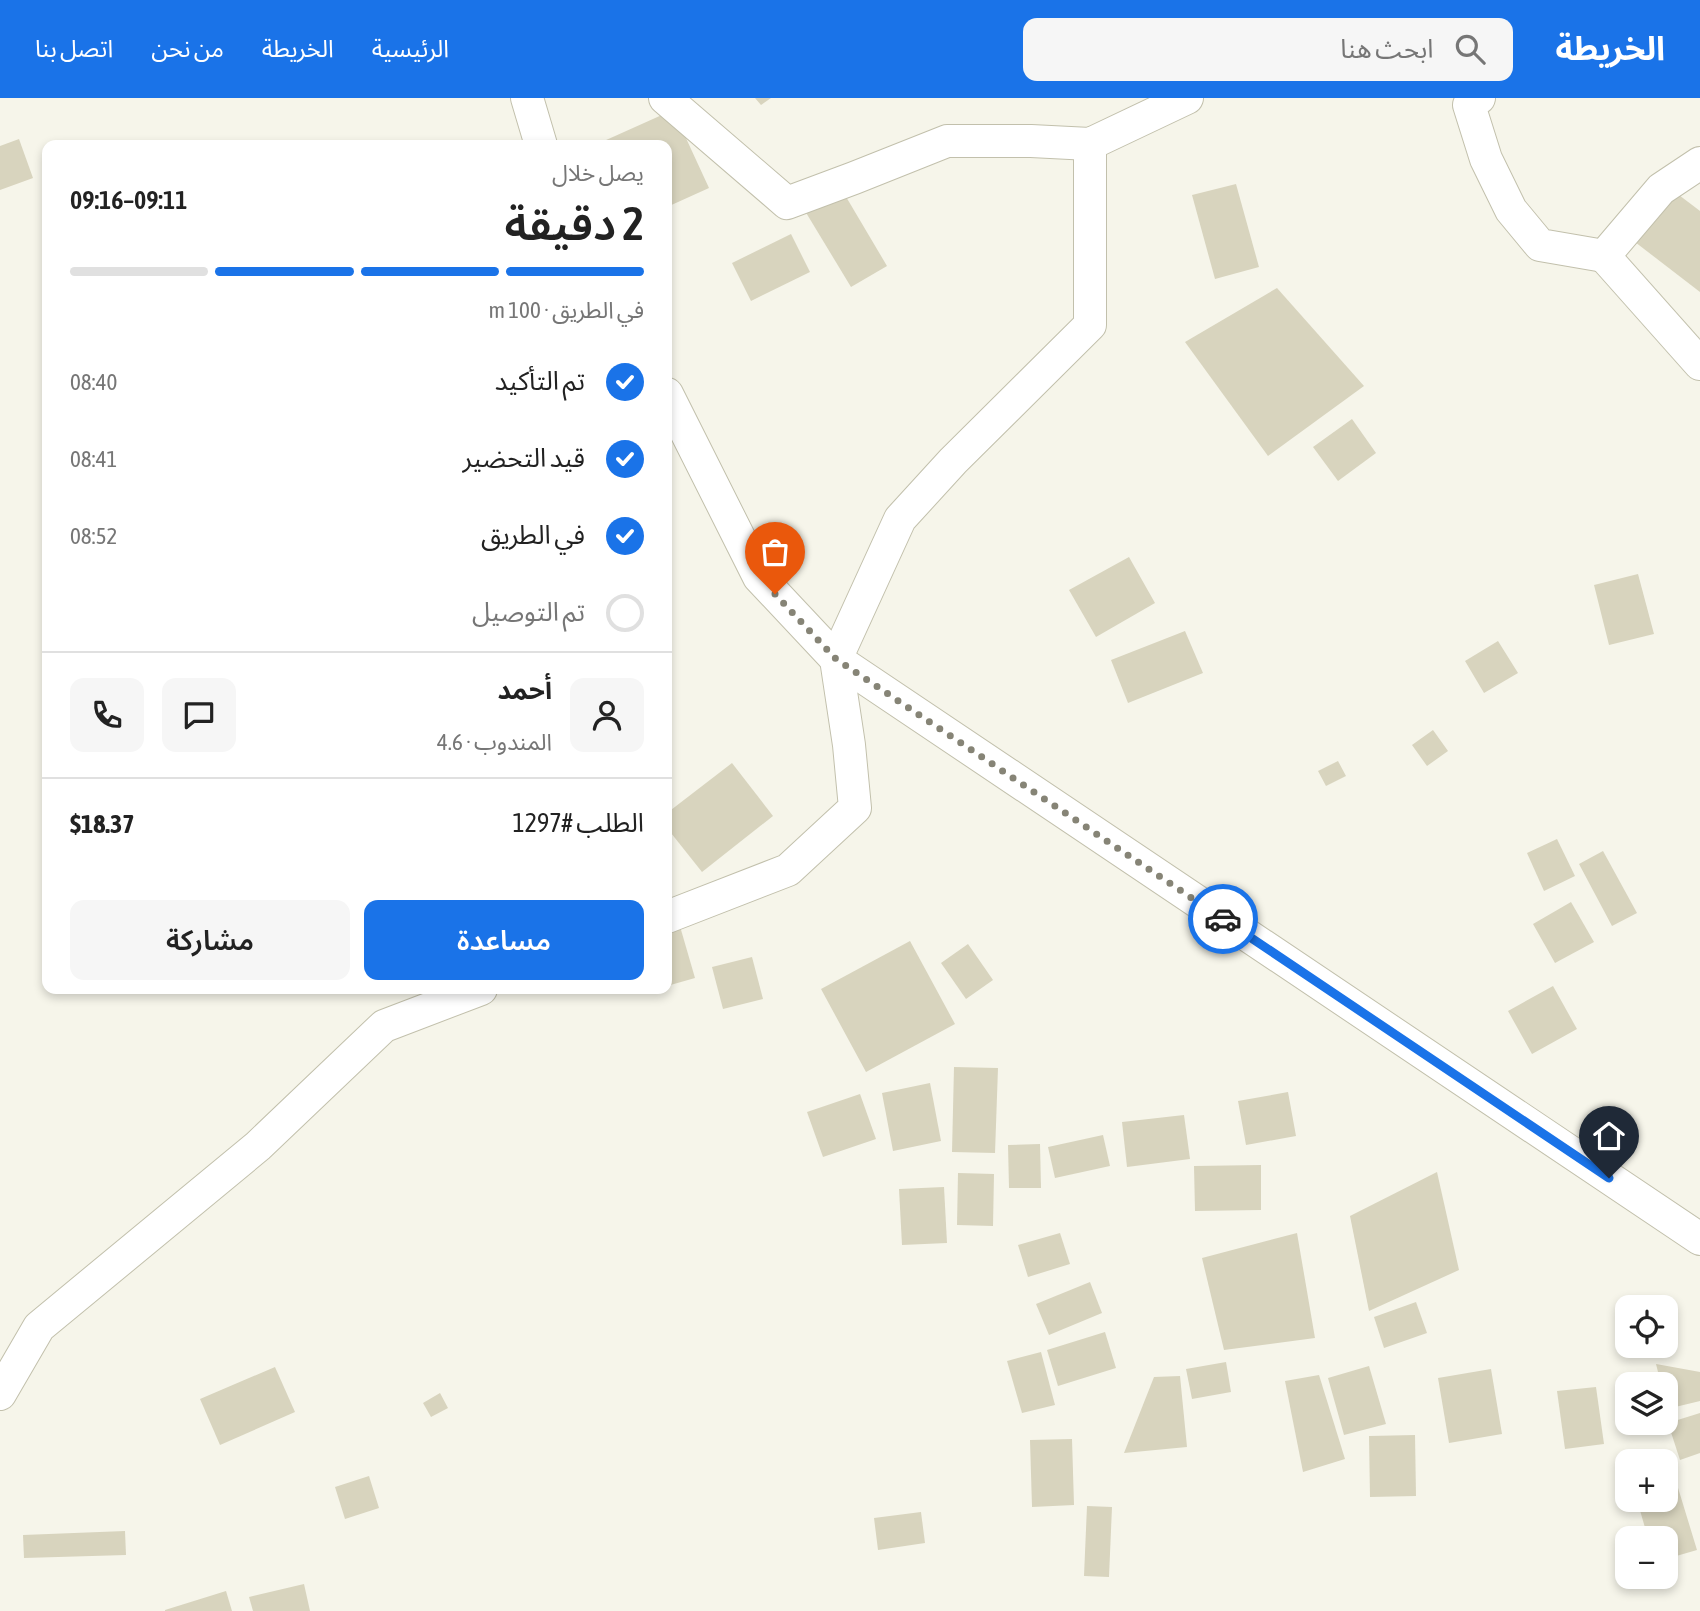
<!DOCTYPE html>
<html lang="ar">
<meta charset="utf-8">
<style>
body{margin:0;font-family:"Asap Condensed","Noto Sans Arabic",sans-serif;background:#f6f6f6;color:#222;direction:rtl;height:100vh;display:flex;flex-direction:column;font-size:26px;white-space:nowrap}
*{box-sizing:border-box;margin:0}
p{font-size:23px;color:#767676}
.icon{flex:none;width:38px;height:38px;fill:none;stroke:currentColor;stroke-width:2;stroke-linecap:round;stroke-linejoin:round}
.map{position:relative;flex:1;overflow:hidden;direction:ltr}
.sheet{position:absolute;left:42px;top:42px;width:630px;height:854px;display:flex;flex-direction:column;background:#fff;border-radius:14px;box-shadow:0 4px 10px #0003;direction:rtl}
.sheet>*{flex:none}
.fabs{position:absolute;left:1615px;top:1197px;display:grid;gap:14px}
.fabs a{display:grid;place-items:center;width:63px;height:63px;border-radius:14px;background:#fff;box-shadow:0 4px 10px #0003;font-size:35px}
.pin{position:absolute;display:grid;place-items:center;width:60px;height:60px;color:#fff;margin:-72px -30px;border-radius:50% 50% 50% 0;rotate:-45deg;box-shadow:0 0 7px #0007}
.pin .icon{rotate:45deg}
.courier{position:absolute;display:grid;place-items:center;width:70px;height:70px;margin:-35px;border:5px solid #1a73e8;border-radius:50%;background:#fff;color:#222;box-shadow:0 2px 9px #0007}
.overview em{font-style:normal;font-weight:600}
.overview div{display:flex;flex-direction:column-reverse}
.overview{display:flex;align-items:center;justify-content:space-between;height:119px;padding:0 28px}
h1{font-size:46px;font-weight:600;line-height:52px}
.bar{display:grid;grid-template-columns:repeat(4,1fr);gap:10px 7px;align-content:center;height:84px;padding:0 28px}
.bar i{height:9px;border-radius:5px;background:#e0e0e0}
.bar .current{background:#1a73e8}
.bar p{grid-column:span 4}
.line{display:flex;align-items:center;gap:18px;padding:0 28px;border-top:2px solid #e0e0e0}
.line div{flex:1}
.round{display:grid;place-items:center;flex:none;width:74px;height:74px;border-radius:14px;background:#f6f6f6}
ol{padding:0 28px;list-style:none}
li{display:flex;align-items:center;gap:21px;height:77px}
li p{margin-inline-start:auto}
li .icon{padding:7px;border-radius:50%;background:#1a73e8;color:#fff;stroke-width:4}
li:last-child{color:#767676}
li i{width:38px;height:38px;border:4px solid #e0e0e0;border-radius:50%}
.primary-button{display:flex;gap:14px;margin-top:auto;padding:14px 28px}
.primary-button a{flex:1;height:80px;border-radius:14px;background:#1a73e8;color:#fff;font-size:28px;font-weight:600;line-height:80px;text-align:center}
.primary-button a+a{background:#f6f6f6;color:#222}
header{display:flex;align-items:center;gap:42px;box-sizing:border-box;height:98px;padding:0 35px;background:#1a73e8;color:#fff}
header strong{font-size:33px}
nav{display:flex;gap:38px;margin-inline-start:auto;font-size:24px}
.search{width:490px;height:63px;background:#f6f6f6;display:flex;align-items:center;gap:18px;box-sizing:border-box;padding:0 24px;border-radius:14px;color:#767676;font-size:26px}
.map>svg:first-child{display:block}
.building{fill:#d8d4be}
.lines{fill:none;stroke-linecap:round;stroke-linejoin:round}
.minor-casing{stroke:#c2c0ac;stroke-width:34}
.minor{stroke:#fff;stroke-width:32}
.done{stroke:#868476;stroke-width:7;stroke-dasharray:0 12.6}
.route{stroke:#1a73e8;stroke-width:9}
</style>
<header>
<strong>الخريطة</strong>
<div class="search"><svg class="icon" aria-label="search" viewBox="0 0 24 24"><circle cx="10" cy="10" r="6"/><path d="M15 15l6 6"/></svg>ابحث هنا</div>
<nav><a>الرئيسية</a><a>الخريطة</a><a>من نحن</a><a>اتصل بنا</a></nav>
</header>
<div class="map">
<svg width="1700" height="1513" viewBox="0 0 1700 1513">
<rect width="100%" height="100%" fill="#f6f5ea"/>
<!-- building -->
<g class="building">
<polygon points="755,0 771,0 761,7"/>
<polygon points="673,12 709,90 667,109 667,47 595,47"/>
<polygon points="19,41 33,80 0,92 0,48"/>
<polygon points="1236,86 1259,169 1215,181 1192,97"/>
<polygon points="842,92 887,168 851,189 805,113"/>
<polygon points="1675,94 1700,113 1700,194 1635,144"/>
<polygon points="791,136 810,174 751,203 732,165"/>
<polygon points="1277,190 1364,288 1268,358 1185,244"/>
<polygon points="1352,321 1376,355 1338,383 1313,349"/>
<polygon points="1129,459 1155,505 1096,539 1069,492"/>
<polygon points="1638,476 1654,536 1609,547 1594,487"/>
<polygon points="1185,533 1203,575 1128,605 1111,562"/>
<polygon points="1498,543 1518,575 1484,595 1465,563"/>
<polygon points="1433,632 1448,653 1427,668 1412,647"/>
<polygon points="1338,663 1346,678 1326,688 1318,673"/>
<polygon points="732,665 773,718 702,774 667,730 667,715"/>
<polygon points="1557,741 1575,778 1544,793 1527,755"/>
<polygon points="1603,753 1637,815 1612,828 1579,766"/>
<polygon points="1571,804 1594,844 1555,865 1533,826"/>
<polygon points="677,818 695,880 667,888 667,821"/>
<polygon points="910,843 955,926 866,974 821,891"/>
<polygon points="968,846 993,882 966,901 941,865"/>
<polygon points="752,859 763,901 723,911 712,869"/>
<polygon points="1553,888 1577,931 1532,956 1508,913"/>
<polygon points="954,969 998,970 995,1055 952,1054"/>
<polygon points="930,985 941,1043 893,1053 882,995"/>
<polygon points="1288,994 1296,1038 1246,1047 1238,1003"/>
<polygon points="860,996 876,1041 823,1059 807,1014"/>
<polygon points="1184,1017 1190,1061 1127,1069 1122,1024"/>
<polygon points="1103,1037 1110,1068 1055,1080 1048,1049"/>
<polygon points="1040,1046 1041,1090 1009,1090 1008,1047"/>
<polygon points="1261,1067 1261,1112 1195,1113 1194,1068"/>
<polygon points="1437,1074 1459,1172 1369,1213 1350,1118"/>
<polygon points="958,1075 994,1076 993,1128 957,1127"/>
<polygon points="944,1089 947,1145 902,1147 899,1091"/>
<polygon points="1060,1135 1070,1166 1028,1179 1018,1147"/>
<polygon points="1297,1135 1315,1240 1224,1252 1202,1160"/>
<polygon points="1090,1184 1102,1215 1049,1237 1036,1206"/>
<polygon points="1416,1204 1427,1235 1384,1250 1374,1219"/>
<polygon points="1105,1234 1116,1270 1058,1288 1047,1252"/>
<polygon points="1041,1254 1055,1307 1022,1315 1007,1263"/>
<polygon points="1226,1264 1231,1294 1192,1301 1186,1271"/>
<polygon points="1656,1266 1700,1274 1700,1303 1667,1311 1666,1286 1661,1286"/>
<polygon points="1369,1268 1386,1326 1344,1337 1328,1280"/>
<polygon points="275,1269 295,1314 220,1347 200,1301"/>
<polygon points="1491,1271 1502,1336 1449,1345 1438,1280"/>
<polygon points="1319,1277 1345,1361 1303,1374 1285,1283"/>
<polygon points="1180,1278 1187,1349 1124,1355 1154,1279"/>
<polygon points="1596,1289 1604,1346 1565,1351 1557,1293"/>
<polygon points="440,1295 448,1310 431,1319 423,1305"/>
<polygon points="1700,1315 1700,1355 1680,1362 1668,1325"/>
<polygon points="1415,1337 1416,1398 1370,1399 1369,1338"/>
<polygon points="1072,1341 1074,1407 1032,1409 1030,1342"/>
<polygon points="1668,1357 1697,1452 1666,1461 1666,1440 1648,1440 1637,1402 1666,1402 1666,1363 1650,1363"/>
<polygon points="369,1378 379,1410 345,1421 335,1389"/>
<polygon points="1087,1408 1112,1409 1109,1479 1084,1478"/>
<polygon points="921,1414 925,1445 878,1452 874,1420"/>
<polygon points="125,1433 126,1457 24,1460 23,1437"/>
<polygon points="304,1486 310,1513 253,1513 249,1499"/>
<polygon points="226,1493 232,1513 165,1513 165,1512"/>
</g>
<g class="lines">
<defs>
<g id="minor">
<polyline points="527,0 541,47"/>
<polyline points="665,0 787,105 854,80 947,43 1031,43 1090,46 1187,0"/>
<polyline points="1479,0 1469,7 1486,61 1511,112 1540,147 1604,158 1661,91 1700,65"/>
<polyline points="1604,158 1700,266"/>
<polyline points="667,296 759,479 836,561 1700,1141"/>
<polyline points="667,819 788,772 855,710 849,647 836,561 900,421 953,363 1090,227 1090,46"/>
<polyline points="0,1296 39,1229 258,1048 384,928 481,891"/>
</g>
</defs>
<!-- minor casing -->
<use href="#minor" class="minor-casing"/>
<!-- minor -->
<use href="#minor" class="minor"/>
</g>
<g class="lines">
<!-- done -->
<polyline class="done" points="775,496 836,561 1223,821"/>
<!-- route -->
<polyline class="route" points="1223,821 1609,1080"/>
</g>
</svg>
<div class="fabs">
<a><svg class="icon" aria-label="locate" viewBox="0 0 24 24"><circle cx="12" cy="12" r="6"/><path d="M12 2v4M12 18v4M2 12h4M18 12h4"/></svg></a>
<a><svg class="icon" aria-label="layers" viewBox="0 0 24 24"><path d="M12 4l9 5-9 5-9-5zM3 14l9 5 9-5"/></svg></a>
<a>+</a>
<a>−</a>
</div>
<div class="pin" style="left:775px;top:496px;background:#ea580c"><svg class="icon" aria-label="bag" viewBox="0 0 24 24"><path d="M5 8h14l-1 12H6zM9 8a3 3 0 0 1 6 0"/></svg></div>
<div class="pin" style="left:1609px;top:1080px;background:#1f2937"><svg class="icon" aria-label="home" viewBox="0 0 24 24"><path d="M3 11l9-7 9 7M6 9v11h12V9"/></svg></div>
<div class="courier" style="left:1223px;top:821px"><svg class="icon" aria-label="car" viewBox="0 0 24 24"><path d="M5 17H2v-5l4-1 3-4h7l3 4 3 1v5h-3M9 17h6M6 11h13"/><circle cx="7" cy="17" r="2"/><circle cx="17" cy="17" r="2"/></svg></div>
<section class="sheet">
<div class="overview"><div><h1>2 دقيقة</h1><p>يصل خلال</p></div><em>09:11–09:16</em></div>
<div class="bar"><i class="current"></i><i class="current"></i><i class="current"></i><i></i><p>في الطريق · 100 m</p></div>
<ol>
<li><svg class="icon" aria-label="check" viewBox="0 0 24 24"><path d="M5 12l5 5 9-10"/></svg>تم التأكيد<p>08:40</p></li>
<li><svg class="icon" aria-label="check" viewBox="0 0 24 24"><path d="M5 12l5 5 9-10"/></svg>قيد التحضير<p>08:41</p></li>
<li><svg class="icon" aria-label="check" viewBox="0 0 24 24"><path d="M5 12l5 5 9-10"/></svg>في الطريق<p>08:52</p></li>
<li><i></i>تم التوصيل</li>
</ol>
<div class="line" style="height:126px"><a class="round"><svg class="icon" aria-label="person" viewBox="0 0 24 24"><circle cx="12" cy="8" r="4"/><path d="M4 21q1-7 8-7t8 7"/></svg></a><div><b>أحمد</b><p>المندوب · 4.6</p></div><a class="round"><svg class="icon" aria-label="chat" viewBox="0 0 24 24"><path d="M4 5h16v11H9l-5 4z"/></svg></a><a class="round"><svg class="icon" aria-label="phone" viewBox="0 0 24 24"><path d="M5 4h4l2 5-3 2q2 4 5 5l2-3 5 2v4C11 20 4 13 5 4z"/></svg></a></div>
<div class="line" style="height:91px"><div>الطلب #1297</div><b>$18.37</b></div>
<div class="primary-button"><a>مساعدة</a><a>مشاركة</a></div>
</section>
</div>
